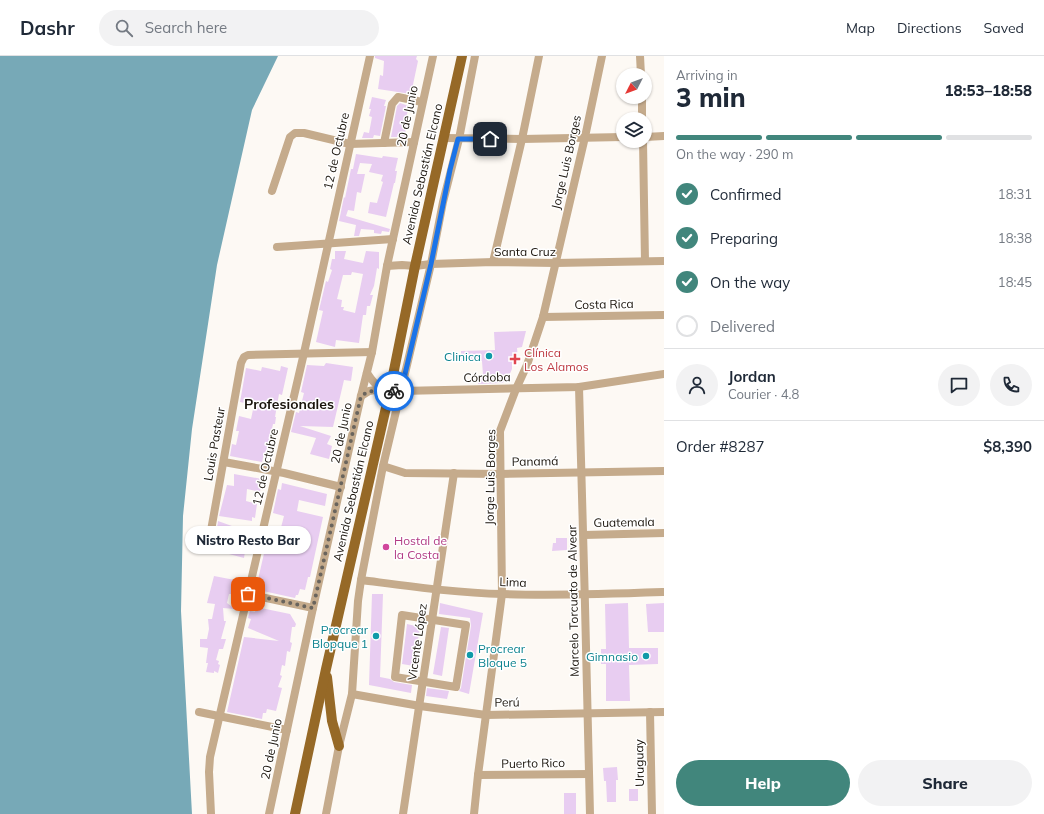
<!DOCTYPE html>
<meta charset="utf-8">
<style>
body{margin:0;font-family:Mulish,sans-serif;background:#f2f2f3;color:#1f2937;height:100vh;display:flex;flex-direction:column;font-size:15px;white-space:nowrap}
*{box-sizing:border-box;margin:0}
p{font-size:13px;color:#747a83}
.icon{flex:none;width:22px;height:22px;fill:none;stroke:currentColor;stroke-width:2;stroke-linecap:round;stroke-linejoin:round}
.map{position:relative;flex:1;overflow:hidden}
.details{display:flex;flex-direction:column;background:#fff;width:380px}
.details>*{flex:none}
.needle{width:26px;rotate:228deg}
.buttons{position:absolute;left:616px;top:12px;display:grid;gap:8px}
.buttons a{display:grid;place-items:center;width:36px;height:36px;border-radius:50%;background:#fff;box-shadow:0 1px 3px #0004;font-size:20px}
.pin{position:absolute;display:grid;place-items:center;width:34px;height:34px;color:#fff;margin:-17px;border-radius:8px;box-shadow:0 2px 6px #0006}
.courier{position:absolute;display:grid;place-items:center;width:40px;height:40px;margin:-20px;border:3px solid #1a73e8;border-radius:50%;background:#fff;color:#222;box-shadow:0 1px 5px #0007}
.bubble{position:absolute;height:28px;border-radius:14px;background:#fff;box-shadow:0 1px 3px #0004;font-size:13px;font-weight:800;line-height:28px;text-align:center}
.overview em{font-style:normal;font-weight:800}
.overview div{display:flex;flex-direction:column-reverse}
.overview{display:flex;align-items:center;justify-content:space-between;height:68px;padding:0 12px}
h1{font-size:26px;font-weight:800;line-height:30px}
.bar{display:grid;grid-template-columns:repeat(4,1fr);gap:6px 4px;align-content:center;height:48px;padding:0 12px}
.bar i{height:5px;border-radius:3px;background:#e0e1e3}
.bar .selected{background:#41867c}
.bar p{grid-column:span 4}
.line{display:flex;align-items:center;gap:10px;padding:0 12px;border-top:1px solid #e0e1e3}
.line div{flex:1}
.round{display:grid;place-items:center;flex:none;width:42px;height:42px;border-radius:21px;background:#f2f2f3}
ol{padding:0 12px;list-style:none}
li{display:flex;align-items:center;gap:12px;height:44px}
li p{margin-inline-start:auto}
li .icon{padding:4px;border-radius:50%;background:#41867c;color:#fff;stroke-width:4}
li:last-child{color:#747a83}
li i{width:22px;height:22px;border:2px solid #e0e1e3;border-radius:50%}
.button{display:flex;gap:8px;margin-top:auto;padding:8px 12px}
.button a{flex:1;height:46px;border-radius:24px;background:#41867c;color:#fff;font-size:16px;font-weight:800;line-height:46px;text-align:center}
.button a+a{background:#f2f2f3;color:#1f2937}
header{display:flex;align-items:center;gap:24px;box-sizing:border-box;height:56px;padding:0 20px;background:#fff;border-bottom:1px solid #e0e1e3}
header strong{font-size:19px}
nav{display:flex;gap:22px;margin-inline-start:auto;font-size:14px}
.search{width:280px;height:36px;background:#f2f2f3;display:flex;align-items:center;gap:10px;box-sizing:border-box;padding:0 14px;border-radius:22px;color:#747a83;font-size:15px}
main{display:flex;flex:1;min-height:0}
.map>svg:first-child{display:block}
.water{fill:#77a9b7}
.building{fill:#e8cdf1;fill-rule:evenodd}
.lines{fill:none;stroke-linecap:round;stroke-linejoin:round}
.minor{stroke:#c5ab8c;stroke-width:8}
.major{stroke:#966927;stroke-width:10}
.done{stroke:#69645d;stroke-width:4;stroke-dasharray:0 7.2}
.route{stroke:#1a73e8;stroke-width:5}
.culture-dot{fill:#0f9aa8;stroke:#fff;stroke-width:1.5}
.health-dot{fill:#e0444e;stroke:#fff;stroke-width:1.5}
.hotel-dot{fill:#d1479c;stroke:#fff;stroke-width:1.5}
.labels{text-anchor:middle;dominant-baseline:central;stroke-width:3;stroke-linejoin:round;paint-order:stroke}
.street-label{font-size:12px;fill:#19130b;stroke:#fff}
.health-label{font-size:12px;fill:#be3a42;stroke:#fff;text-anchor:start}
.culture-label{font-size:12px;fill:#0d838f;stroke:#fff;text-anchor:end}
.hotel-label{font-size:12px;fill:#b23c85;stroke:#fff;text-anchor:start}
.quarter-label{font-size:14px;font-weight:bold;fill:#19130b;stroke:#fff}
</style>
<header>
<strong>Dashr</strong>
<div class="search"><svg class="icon" aria-label="search" viewBox="0 0 24 24"><circle cx="10" cy="10" r="6"/><path d="M15 15l6 6"/></svg>Search here</div>
<nav><a>Map</a><a>Directions</a><a>Saved</a></nav>
</header>
<main>
<div class="map">
<svg width="664" height="758" viewBox="0 0 664 758">
<rect width="100%" height="100%" fill="#fdf9f4"/>
<!-- water -->
<polygon class="water" points="0,0 278,0 252,54 217,209 192,373 183,460 181,555 192,758 0,758"/>
<!-- building -->
<g class="building">
<polygon points="375,0 417,0 416,3 418,5 411,38 378,33 380,19 383,20 384,5 375,2"/>
<polygon points="372,41 386,44 384,50 386,50 380,80 374,79 373,82 362,82 364,76 369,77 372,61 369,60 371,53 369,53"/>
<polygon points="400,47 409,50 406,62 409,64 408,69 406,68 405,81 397,80 397,81 391,81 397,50"/>
<polygon points="356,98 382,102 383,100 398,102 395,115 397,115 395,127 394,127 386,161 368,157 370,146 377,147 383,126 381,125 383,119 369,116 372,108 360,107 357,118 365,118 361,137 357,136 354,155 348,154 346,160 390,173 389,176 382,175 381,178 374,177 374,174 361,173 359,180 354,180 356,169 339,165 344,141 345,142 351,113 353,113"/>
<path d="M335,195h11l-2,8 19,4 3,-12 13,1v17l-2,-1 -3,18 -4,9h3l-3,11h-3l-1,9h-3l-4,28 -23,-3 -1,7 -19,-5 7,-31 -4,-1 7,-29 2,1 4,-12 -2,-1 2,-10h3zM352,216l11,2 -8,39 -12,-3 1,-3h-3l1,-7 -5,-1 6,-24h8z"/>
<polygon points="526,275 522,291 517,292 518,304 512,304 512,313 507,324 502,327 478,328 477,320 483,319 482,305 461,306 461,295 495,294 494,276"/>
<polygon points="326,307 353,311 351,325 344,324 333,371 300,370 331,380 327,388 332,390 329,403 310,398 316,382 291,376 296,356 299,357 304,337 301,336 307,309 324,310"/>
<polygon points="281,310 288,312 282,339 279,338 275,361 276,361 275,368 273,368 271,377 267,399 264,398 262,406 230,400 232,388 236,389 239,375 236,375 239,360 251,363 254,349 240,346 246,312 261,315 262,311 280,315"/>
<polygon points="234,418 262,423 260,436 247,433 246,445 257,448 255,462 252,461 252,465 219,460 227,429 234,430"/>
<polygon points="282,427 327,438 325,450 299,444 297,455 323,461 310,521 308,521 305,534 300,533 298,539 296,539 295,542 263,535 264,530 257,528 268,480 278,483 284,460 273,457 278,433 281,434"/>
<polygon points="218,465 243,474 239,486 246,489 244,502 214,494"/>
<polygon points="556,482 567,482 567,494 552,495 553,487 556,487"/>
<polygon points="214,520 240,525 237,538 229,538 227,547 235,553 223,552 224,565 226,565 221,583 226,583 223,593 219,593 216,604 219,605 218,608 220,609 218,617 214,615 214,617 206,616 208,607 206,607 208,592 200,591 200,583 207,583 209,573 208,563 212,563 215,548 207,547"/>
<polygon points="372,538 383,538 380,621 390,623 394,626 412,629 411,637 369,629"/>
<polygon points="440,547 483,557 469,638 459,635 461,632 471,570 470,562 439,558"/>
<polygon points="628,547 629,592 658,592 658,608 629,609 630,645 606,645 606,608 601,608 601,593 606,593 605,548"/>
<polygon points="664,547 664,576 648,576 646,548"/>
<polygon points="256,551 290,558 296,568 295,571 292,571 290,586 292,587 290,596 287,595 285,610 282,609 280,619 282,620 278,631 282,632 276,655 267,653 266,657 263,657 262,663 227,656 244,581 279,585 248,572 251,563 248,562 250,555 255,556"/>
<polygon points="407,568 420,571 414,610 402,608"/>
<polygon points="441,571 449,572 442,620 433,618"/>
<polygon points="427,632 449,635 447,643 426,640"/>
<polygon points="617,711 618,724 616,724 616,746 607,746 606,725 604,725 603,712"/>
<rect x="629" y="733" width="9" height="12"/>
<rect x="564" y="737" width="12" height="21"/>
</g>
<g class="lines">
<!-- minor -->
<g class="minor">
<polyline points="640,0 641,19"/>
<polyline points="642,41 642,63"/>
<polyline points="645,81 664,80"/>
<polyline points="443,82 522,83 623,81"/>
<polyline points="643,85 645,205"/>
<polyline points="384,87 392,48 398,41 422,46"/>
<polyline points="272,135 290,81 295,77 304,77 350,88 414,86"/>
<polyline points="277,191 393,183"/>
<polyline points="493,206 522,83 539,0"/>
<polyline points="387,210 402,209 415,210 431,208 493,206 555,207 664,205"/>
<polyline points="543,261 664,259"/>
<path d="M367,317c12,18 14,16 34,18l178,-4 85,-13"/>
<path d="M579,331c5,142 7,285 11,427"/>
<polyline points="361,340 369,335 381,333"/>
<polyline points="224,406 284,417 341,431"/>
<polyline points="383,410 405,417 500,418 664,415"/>
<polyline points="584,479 664,477"/>
<polyline points="210,480 241,307 244,301 248,299 372,296"/>
<path d="M361,524c47,6 95,13 142,14 54,2 107,0 161,-2"/>
<polyline points="247,538 313,552"/>
<polygon points="402,559 466,569 456,631 395,621"/>
<polyline points="352,638 420,650 486,659 664,656"/>
<polyline points="199,656 287,674"/>
<polyline points="650,656 652,758"/>
<polyline points="478,719 589,718"/>
<polyline points="211,758 209,716 210,701 304,297 370,0"/>
<polyline points="269,758 313,552 361,340 372,296 387,210 433,0"/>
<polyline points="326,758 339,690 352,638 358,545 361,524 383,410 431,208 443,146 459,83 475,0"/>
<polyline points="403,758 454,417"/>
<polyline points="474,758 478,719 502,538 500,375 516,333 527,309 543,261 585,81 602,0"/>
</g>
<!-- major -->
<g class="major">
<polyline points="327,621 332,665 339,690"/>
<polyline points="295,758 326,613 390,334 415,210 462,0"/>
</g>
</g>
<g class="lines">
<!-- done -->
<path class="done" d="M248,538l65,14 48,-212c11,-7 21,-7 33,-5"/>
<!-- route -->
<polyline class="route" points="394,335 401,335 431,208 450,114 458,83 490,83"/>
</g>
<!-- markers -->
<g class="culture-dot">
<circle cx="489" cy="300" r="4"/>
<circle cx="376" cy="580" r="4"/>
<circle cx="470" cy="599" r="4"/>
<circle cx="646" cy="600" r="4"/>
</g>
<path class="health-dot" d="M513 297h4v4h4v4h-4v4h-4v-4h-4v-4h4z"/>
<circle class="hotel-dot" cx="386" cy="491" r="4"/>
<g class="labels">
<!-- street labels -->
<g class="street-label">
<text transform="translate(407 60) rotate(-78)">20 de Junio</text>
<text transform="translate(336 95) rotate(-77)">12 de Octubre</text>
<text transform="translate(566 106) rotate(-77)">Jorge Luis Borges</text>
<text transform="translate(422 118) rotate(-77)">Avenida Sebastián Elcano</text>
<text x="525" y="195">Santa Cruz</text>
<text transform="translate(604 248) rotate(-1)">Costa Rica</text>
<text transform="translate(487 321) rotate(-1)">Córdoba</text>
<text transform="translate(341 377) rotate(-78)">20 de Junio</text>
<text transform="translate(214 388) rotate(-80)">Louis Pasteur</text>
<text transform="translate(535 405) rotate(-1)">Panamá</text>
<text transform="translate(265 411) rotate(-77)">12 de Octubre</text>
<text transform="translate(490 421) rotate(-89)">Jorge Luis Borges</text>
<text transform="translate(353 435) rotate(-77)">Avenida Sebastián Elcano</text>
<text transform="translate(624 466) rotate(-1)">Guatemala</text>
<text transform="translate(513 526) rotate(2)">Lima</text>
<text transform="translate(573 545) rotate(-91)">Marcelo Torcuato de Alvear</text>
<text transform="translate(417 586) rotate(-82)">Vicente López</text>
<text transform="translate(507 646) rotate(-1)">Perú</text>
<text transform="translate(271 693) rotate(-78)">20 de Junio</text>
<text transform="translate(533 707) rotate(-1)">Puerto Rico</text>
<text transform="translate(639 707) rotate(-91)">Uruguay</text>
</g>
<!-- health labels -->
<g class="health-label">
<text x="524" y="296">Clínica<tspan x="524" dy="14">Los Alamos</tspan></text>
</g>
<!-- culture labels -->
<g class="culture-label">
<text x="481" y="300">Clinica</text>
<text x="368" y="573">Procrear<tspan x="368" dy="14">Blopque 1</tspan></text>
<text x="478" y="592" text-anchor="start">Procrear<tspan x="478" dy="14">Bloque 5</tspan></text>
<text x="638" y="600">Gimnasio</text>
</g>
<!-- hotel labels -->
<g class="hotel-label">
<text x="394" y="484">Hostal de<tspan x="394" dy="14">la Costa</tspan></text>
</g>
<!-- quarter labels -->
<g class="quarter-label">
<text x="289" y="348">Profesionales</text>
</g>
</g>
</svg>
<div class="buttons">
<a><svg class="needle" viewBox="-14 -14 28 28"><path d="M0-13l5 13h-10z" fill="#e53935"/><path d="M0 13l5-13h-10z" fill="#747a83"/></svg></a>
<a><svg class="icon" aria-label="layers" viewBox="0 0 24 24"><path d="M12 4l9 5-9 5-9-5zM3 14l9 5 9-5"/></svg></a>
</div>
<div class="pin" style="left:248px;top:538px;background:#ea580c"><svg class="icon" aria-label="bag" viewBox="0 0 24 24"><path d="M5 8h14l-1 12H6zM9 8a3 3 0 0 1 6 0"/></svg></div>
<div class="pin" style="left:490px;top:83px;background:#1f2937"><svg class="icon" aria-label="home" viewBox="0 0 24 24"><path d="M3 11l9-7 9 7M6 9v11h12V9"/></svg></div>
<div class="courier" style="left:394px;top:335px"><svg class="icon" aria-label="bike" viewBox="0 0 24 24"><circle cx="6" cy="16" r="4"/><circle cx="18" cy="16" r="4"/><path d="M6 16l4-8h5l3 8M10 8l3 8H6M13 5h3"/></svg></div>
<div class="bubble" style="left:185px;top:470px;width:126px">Nistro Resto Bar</div>
</div>
<section class="details">
<div class="overview"><div><h1>3 min</h1><p>Arriving in</p></div><em>18:53–18:58</em></div>
<div class="bar"><i class="selected"></i><i class="selected"></i><i class="selected"></i><i></i><p>On the way · 290 m</p></div>
<ol>
<li><svg class="icon" aria-label="check" viewBox="0 0 24 24"><path d="M5 12l5 5 9-10"/></svg>Confirmed<p>18:31</p></li>
<li><svg class="icon" aria-label="check" viewBox="0 0 24 24"><path d="M5 12l5 5 9-10"/></svg>Preparing<p>18:38</p></li>
<li><svg class="icon" aria-label="check" viewBox="0 0 24 24"><path d="M5 12l5 5 9-10"/></svg>On the way<p>18:45</p></li>
<li><i></i>Delivered</li>
</ol>
<div class="line" style="height:72px"><a class="round"><svg class="icon" aria-label="person" viewBox="0 0 24 24"><circle cx="12" cy="8" r="4"/><path d="M4 21q1-7 8-7t8 7"/></svg></a><div><b>Jordan</b><p>Courier · 4.8</p></div><a class="round"><svg class="icon" aria-label="chat" viewBox="0 0 24 24"><path d="M4 5h16v11H9l-5 4z"/></svg></a><a class="round"><svg class="icon" aria-label="phone" viewBox="0 0 24 24"><path d="M5 4h4l2 5-3 2q2 4 5 5l2-3 5 2v4C11 20 4 13 5 4z"/></svg></a></div>
<div class="line" style="height:52px"><div>Order #8287</div><b>$8,390</b></div>
<div class="button"><a>Help</a><a>Share</a></div>
</section>
</main>
